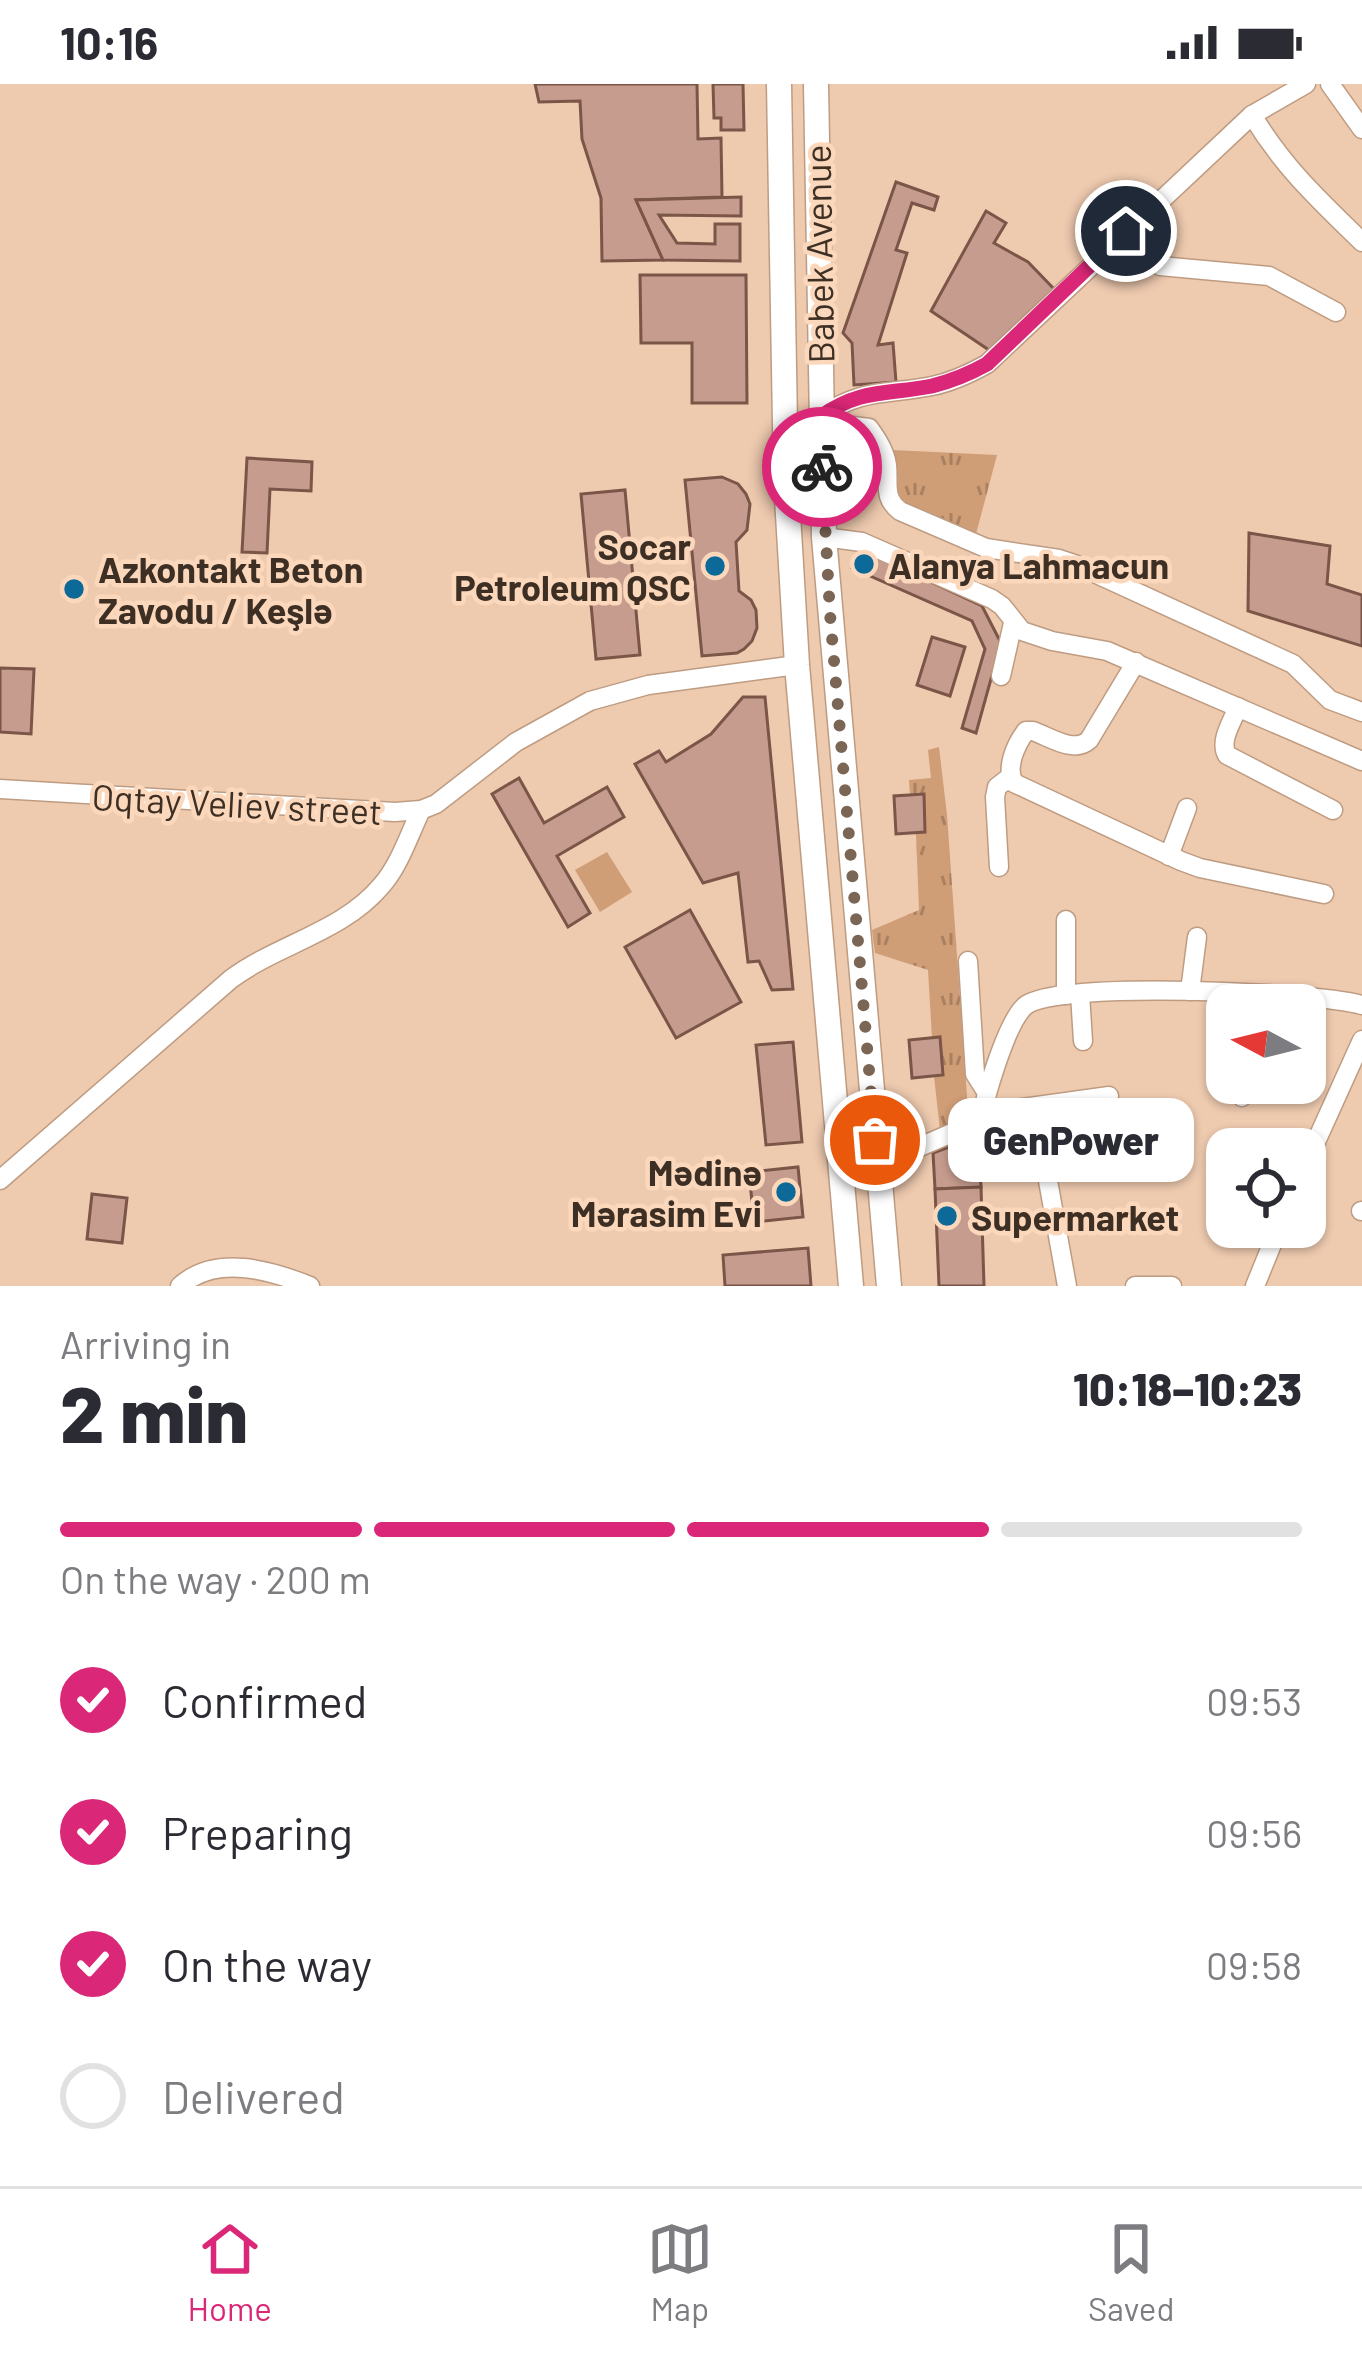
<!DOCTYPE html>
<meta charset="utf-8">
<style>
body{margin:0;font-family:Barlow,sans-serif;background:#f7f7f7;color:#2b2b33;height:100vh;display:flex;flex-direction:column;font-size:45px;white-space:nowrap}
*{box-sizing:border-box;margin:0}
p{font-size:39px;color:#7c7c81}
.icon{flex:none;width:66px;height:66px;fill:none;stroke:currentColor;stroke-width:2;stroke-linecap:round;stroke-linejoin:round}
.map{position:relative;height:1202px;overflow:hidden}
.details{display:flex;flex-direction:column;background:#fff;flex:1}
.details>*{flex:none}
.needle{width:78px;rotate:277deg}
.controls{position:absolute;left:1206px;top:900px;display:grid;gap:24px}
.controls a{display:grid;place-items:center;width:120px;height:120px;border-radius:24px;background:#fff;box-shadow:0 3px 9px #0004;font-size:60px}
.pin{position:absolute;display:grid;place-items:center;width:102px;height:102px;color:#fff;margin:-51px;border:6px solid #fff;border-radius:50%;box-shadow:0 3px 12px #0007}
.courier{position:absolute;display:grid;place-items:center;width:120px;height:120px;margin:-60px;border:9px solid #db2777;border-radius:50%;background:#fff;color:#222;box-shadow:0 3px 15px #0007}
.bubble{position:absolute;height:84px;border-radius:24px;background:#fff;box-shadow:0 3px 9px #0004;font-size:39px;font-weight:800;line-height:84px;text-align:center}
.head em{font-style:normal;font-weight:800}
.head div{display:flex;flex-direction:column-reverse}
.head{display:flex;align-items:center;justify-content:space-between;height:204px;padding:0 60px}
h1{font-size:78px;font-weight:800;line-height:90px}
.bar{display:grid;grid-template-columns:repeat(4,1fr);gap:18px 12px;align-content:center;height:144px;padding:0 60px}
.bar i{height:15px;border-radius:9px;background:#e1e1e2}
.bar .current{background:#db2777}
.bar p{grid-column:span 4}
ol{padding:0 60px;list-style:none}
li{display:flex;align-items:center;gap:36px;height:132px}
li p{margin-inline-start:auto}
li .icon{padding:12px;border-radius:50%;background:#db2777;color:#fff;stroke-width:4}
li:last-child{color:#7c7c81}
li i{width:66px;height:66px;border:6px solid #e1e1e2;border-radius:50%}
.status{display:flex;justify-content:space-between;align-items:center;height:84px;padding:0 60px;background:#fff;direction:ltr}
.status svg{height:33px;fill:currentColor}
.tab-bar{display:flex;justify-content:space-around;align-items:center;height:168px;border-top:3px solid #e1e1e2;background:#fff;font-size:33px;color:#7c7c81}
.tab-bar a{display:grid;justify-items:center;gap:6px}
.tab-bar .current{color:#db2777}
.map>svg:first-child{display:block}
.grass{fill:url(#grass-tufts)}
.park{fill:#cf9d76}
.building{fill:#c69c8e;stroke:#7b5548;stroke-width:3}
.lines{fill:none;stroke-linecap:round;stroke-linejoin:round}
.minor-casing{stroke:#be9c82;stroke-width:21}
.major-casing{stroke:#be9c82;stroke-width:27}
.minor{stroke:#fff;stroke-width:18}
.major{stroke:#fff;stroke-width:24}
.done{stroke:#7b6555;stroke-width:12;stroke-dasharray:0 21.6}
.route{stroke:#db2777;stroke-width:15}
.poi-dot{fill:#0c6998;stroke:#fbd7bb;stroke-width:4.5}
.labels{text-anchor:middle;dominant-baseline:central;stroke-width:9;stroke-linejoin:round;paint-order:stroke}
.street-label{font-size:36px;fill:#3d2f24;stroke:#fbd7bb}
.poi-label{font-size:36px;font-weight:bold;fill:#3d2f24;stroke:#fbd7bb;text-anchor:start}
</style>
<div class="status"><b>10:16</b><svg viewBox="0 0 49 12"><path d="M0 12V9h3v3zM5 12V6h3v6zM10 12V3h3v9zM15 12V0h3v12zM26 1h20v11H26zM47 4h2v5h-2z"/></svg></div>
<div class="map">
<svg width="1362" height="1202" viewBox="0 0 1362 1202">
<defs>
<pattern id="grass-tufts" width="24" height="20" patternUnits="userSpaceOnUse" patternTransform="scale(3)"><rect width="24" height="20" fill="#cf9d76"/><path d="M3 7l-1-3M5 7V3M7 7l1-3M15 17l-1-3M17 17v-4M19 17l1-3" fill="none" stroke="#a98061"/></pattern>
</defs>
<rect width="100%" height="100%" fill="#eecaaf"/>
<!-- grass -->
<g class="grass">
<polygon points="892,366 997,371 976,450 902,420 895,410"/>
<polygon points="939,663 947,731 968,1026 964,1037 940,1046 934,992 943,990 932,954 928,886 875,869 872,846 919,826 916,749 925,748 924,711 910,711 909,696 931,694 928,666"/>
</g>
<!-- park -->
<polygon class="park" points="607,768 632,808 600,828 575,786"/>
<!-- building -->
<g class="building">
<polygon points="535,0 697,0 698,55 721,54 722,113 636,116 663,176 602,177 601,114 582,55 580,17 539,18"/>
<polygon points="713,0 743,0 744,46 721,46 721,34 714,34"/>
<polygon points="896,98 938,113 934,126 912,119 896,166 907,169 878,261 893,259 896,298 854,301 852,259 843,249"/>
<polygon points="741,113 741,132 659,131 677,159 715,160 715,140 740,140 740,177 663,176 636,116"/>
<polygon points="986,127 1006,139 994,159 1028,178 1054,205 989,266 931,227"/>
<polygon points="640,191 746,191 747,319 692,319 692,259 641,259"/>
<polygon points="247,374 312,378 311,407 270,405 267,469 242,468"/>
<polygon points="722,393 738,400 746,410 750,420 747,446 736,458 739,507 751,516 756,526 757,544 752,557 744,565 737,569 702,572 685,396"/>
<polygon points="625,406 640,571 596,575 581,410"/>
<polygon points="1249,449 1330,462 1327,500 1362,511 1362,562 1248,527"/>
<polygon points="860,465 982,522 1001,559 976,649 962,644 985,565 972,537 852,484"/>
<polygon points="932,553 965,563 950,612 917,601"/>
<polygon points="0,584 34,585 31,650 0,648"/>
<polygon points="743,613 765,613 793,905 772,906 759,877 748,878 738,789 703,799 635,680 659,667 666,678 711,650"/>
<polygon points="519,694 544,739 607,703 624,733 557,772 590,829 568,843 492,710"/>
<polygon points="924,710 925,748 896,750 894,712"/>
<polygon points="690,826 741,918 676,954 625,863"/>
<polygon points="940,953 943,991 912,994 909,956"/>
<polygon points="793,958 802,1058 766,1061 756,961"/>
<polygon points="978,1052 981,1103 935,1105 933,1069"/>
<polygon points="798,1083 803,1133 754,1138 749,1088"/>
<polygon points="981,1103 984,1202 939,1202 935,1105"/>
<polygon points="92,1110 127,1114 122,1159 87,1155"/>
<polygon points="808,1164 811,1202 725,1202 723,1171"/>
</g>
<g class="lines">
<defs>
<g id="minor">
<polyline points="1330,0 1362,45"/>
<path d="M1252,31c32,53 66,84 110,127"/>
<polyline points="1126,147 1149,175 1160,182 1269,192 1336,228"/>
<path d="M820,333l25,8 24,3c8,11 16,23 18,37 2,20 -4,33 13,46l86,37 73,11 18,6 216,99 37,36 32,12"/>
<path d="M820,333c41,-29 67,-22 112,-31 20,-4 37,-12 55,-22l265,-249 54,-31"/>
<polyline points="824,453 862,458 992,515 1002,522 1022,547 1052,557 1107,567 1362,677"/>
<path d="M1136,578l-47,78c-15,14 -39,-3 -56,-9h-7c-10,13 -21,37 -12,52l167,78 19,7 124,26"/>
<polyline points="1001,592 1013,539"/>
<path d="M1238,623c-6,15 -19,34 -11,48l106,55"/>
<polyline points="0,705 395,728 421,726 436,720 516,658 590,617 648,601 797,581"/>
<polyline points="1169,772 1187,724"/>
<polyline points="999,783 995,713 997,703 1010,693"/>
<polyline points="968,877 975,990 987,1009"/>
<polyline points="1190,907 1197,853"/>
<polyline points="1080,910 1083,957"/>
<polyline points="1066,911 1066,836"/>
<path d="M1109,1012l-124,17c4,9 8,28 16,34 18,16 152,-2 182,-4"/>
<polyline points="1242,1013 1245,999"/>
<polyline points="1043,1069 1067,1202"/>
<path d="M878,1081l97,-42c10,-11 9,-20 13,-33 6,-20 22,-71 37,-84 30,-26 292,-14 337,-1"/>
<polyline points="1305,1082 1362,956"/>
<path d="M0,1096l231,-201c47,-35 112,-47 151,-94 18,-21 27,-50 39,-75"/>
<polyline points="1361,1127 1362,1127"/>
<path d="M180,1202c36,-32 90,-16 130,0"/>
<polyline points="1135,1202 1172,1202"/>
<polyline points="1255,1202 1279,1143"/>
</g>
<g id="major">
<polyline points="779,0 786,397 797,581 851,1202"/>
<polyline points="816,0 824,453 889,1202"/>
</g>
</defs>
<!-- minor casing -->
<use href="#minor" class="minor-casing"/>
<!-- major casing -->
<use href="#major" class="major-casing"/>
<!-- minor -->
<use href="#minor" class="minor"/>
<!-- major -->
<use href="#major" class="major"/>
</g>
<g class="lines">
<!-- done -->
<polyline class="done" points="822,383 830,530 875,1056"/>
<!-- route -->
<path class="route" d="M822,383l-2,-50c41,-29 67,-22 112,-31 20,-5 37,-12 55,-22l139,-133"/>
</g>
<!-- markers -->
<g class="poi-dot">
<circle cx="864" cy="480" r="12"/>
<circle cx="715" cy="482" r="12"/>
<circle cx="74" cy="505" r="12"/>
<circle cx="786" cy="1108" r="12"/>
<circle cx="947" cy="1132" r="12"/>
</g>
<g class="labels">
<!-- street labels -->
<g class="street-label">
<text transform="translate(818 170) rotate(-91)">Babek Avenue</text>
<text transform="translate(237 719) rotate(3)">Oqtay Veliev street</text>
</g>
<!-- poi labels -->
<g class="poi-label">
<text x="691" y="461" text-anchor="end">Socar<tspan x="691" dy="41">Petroleum QSC</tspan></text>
<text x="888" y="480">Alanya Lahmacun</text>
<text x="98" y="484">Azkontakt Beton<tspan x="98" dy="41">Zavodu / Keşlə</tspan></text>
<text x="762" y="1087" text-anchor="end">Mədinə<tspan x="762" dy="41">Mərasim Evi</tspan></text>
<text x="971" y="1132">Supermarket</text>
</g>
</g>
</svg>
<div class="controls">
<a><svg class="needle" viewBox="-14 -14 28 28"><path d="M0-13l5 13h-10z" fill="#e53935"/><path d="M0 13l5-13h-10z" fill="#7c7c81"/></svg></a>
<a><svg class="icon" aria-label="locate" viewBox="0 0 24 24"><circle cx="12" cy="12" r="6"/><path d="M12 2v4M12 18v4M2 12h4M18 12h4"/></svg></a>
</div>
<div class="pin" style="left:875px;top:1056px;background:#ea580c"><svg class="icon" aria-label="bag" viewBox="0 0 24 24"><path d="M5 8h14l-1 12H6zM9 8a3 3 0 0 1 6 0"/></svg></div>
<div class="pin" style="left:1126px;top:147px;background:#1f2937"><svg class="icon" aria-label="home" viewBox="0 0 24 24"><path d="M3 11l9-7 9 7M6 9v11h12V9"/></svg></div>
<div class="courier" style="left:822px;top:383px"><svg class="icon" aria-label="bike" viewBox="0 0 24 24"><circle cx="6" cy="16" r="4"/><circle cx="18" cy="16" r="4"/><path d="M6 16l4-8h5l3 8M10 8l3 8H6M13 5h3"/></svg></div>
<div class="bubble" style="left:948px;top:1014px;width:246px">GenPower</div>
</div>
<section class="details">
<div class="head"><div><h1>2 min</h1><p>Arriving in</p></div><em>10:18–10:23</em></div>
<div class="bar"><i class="current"></i><i class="current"></i><i class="current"></i><i></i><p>On the way · 200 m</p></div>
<ol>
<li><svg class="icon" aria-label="check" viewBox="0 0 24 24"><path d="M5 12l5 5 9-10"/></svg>Confirmed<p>09:53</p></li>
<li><svg class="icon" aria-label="check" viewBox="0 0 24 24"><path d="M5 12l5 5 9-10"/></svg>Preparing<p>09:56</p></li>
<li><svg class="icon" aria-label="check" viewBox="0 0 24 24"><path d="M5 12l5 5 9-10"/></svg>On the way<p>09:58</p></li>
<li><i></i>Delivered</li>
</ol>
</section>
<nav class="tab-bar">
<a class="current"><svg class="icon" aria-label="home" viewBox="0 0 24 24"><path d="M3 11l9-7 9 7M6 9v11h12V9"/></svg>Home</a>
<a><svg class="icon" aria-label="map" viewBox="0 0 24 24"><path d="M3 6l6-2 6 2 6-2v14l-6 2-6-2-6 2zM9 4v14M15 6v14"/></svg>Map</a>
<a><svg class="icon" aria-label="saved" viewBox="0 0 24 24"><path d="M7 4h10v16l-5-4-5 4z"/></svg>Saved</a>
</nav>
